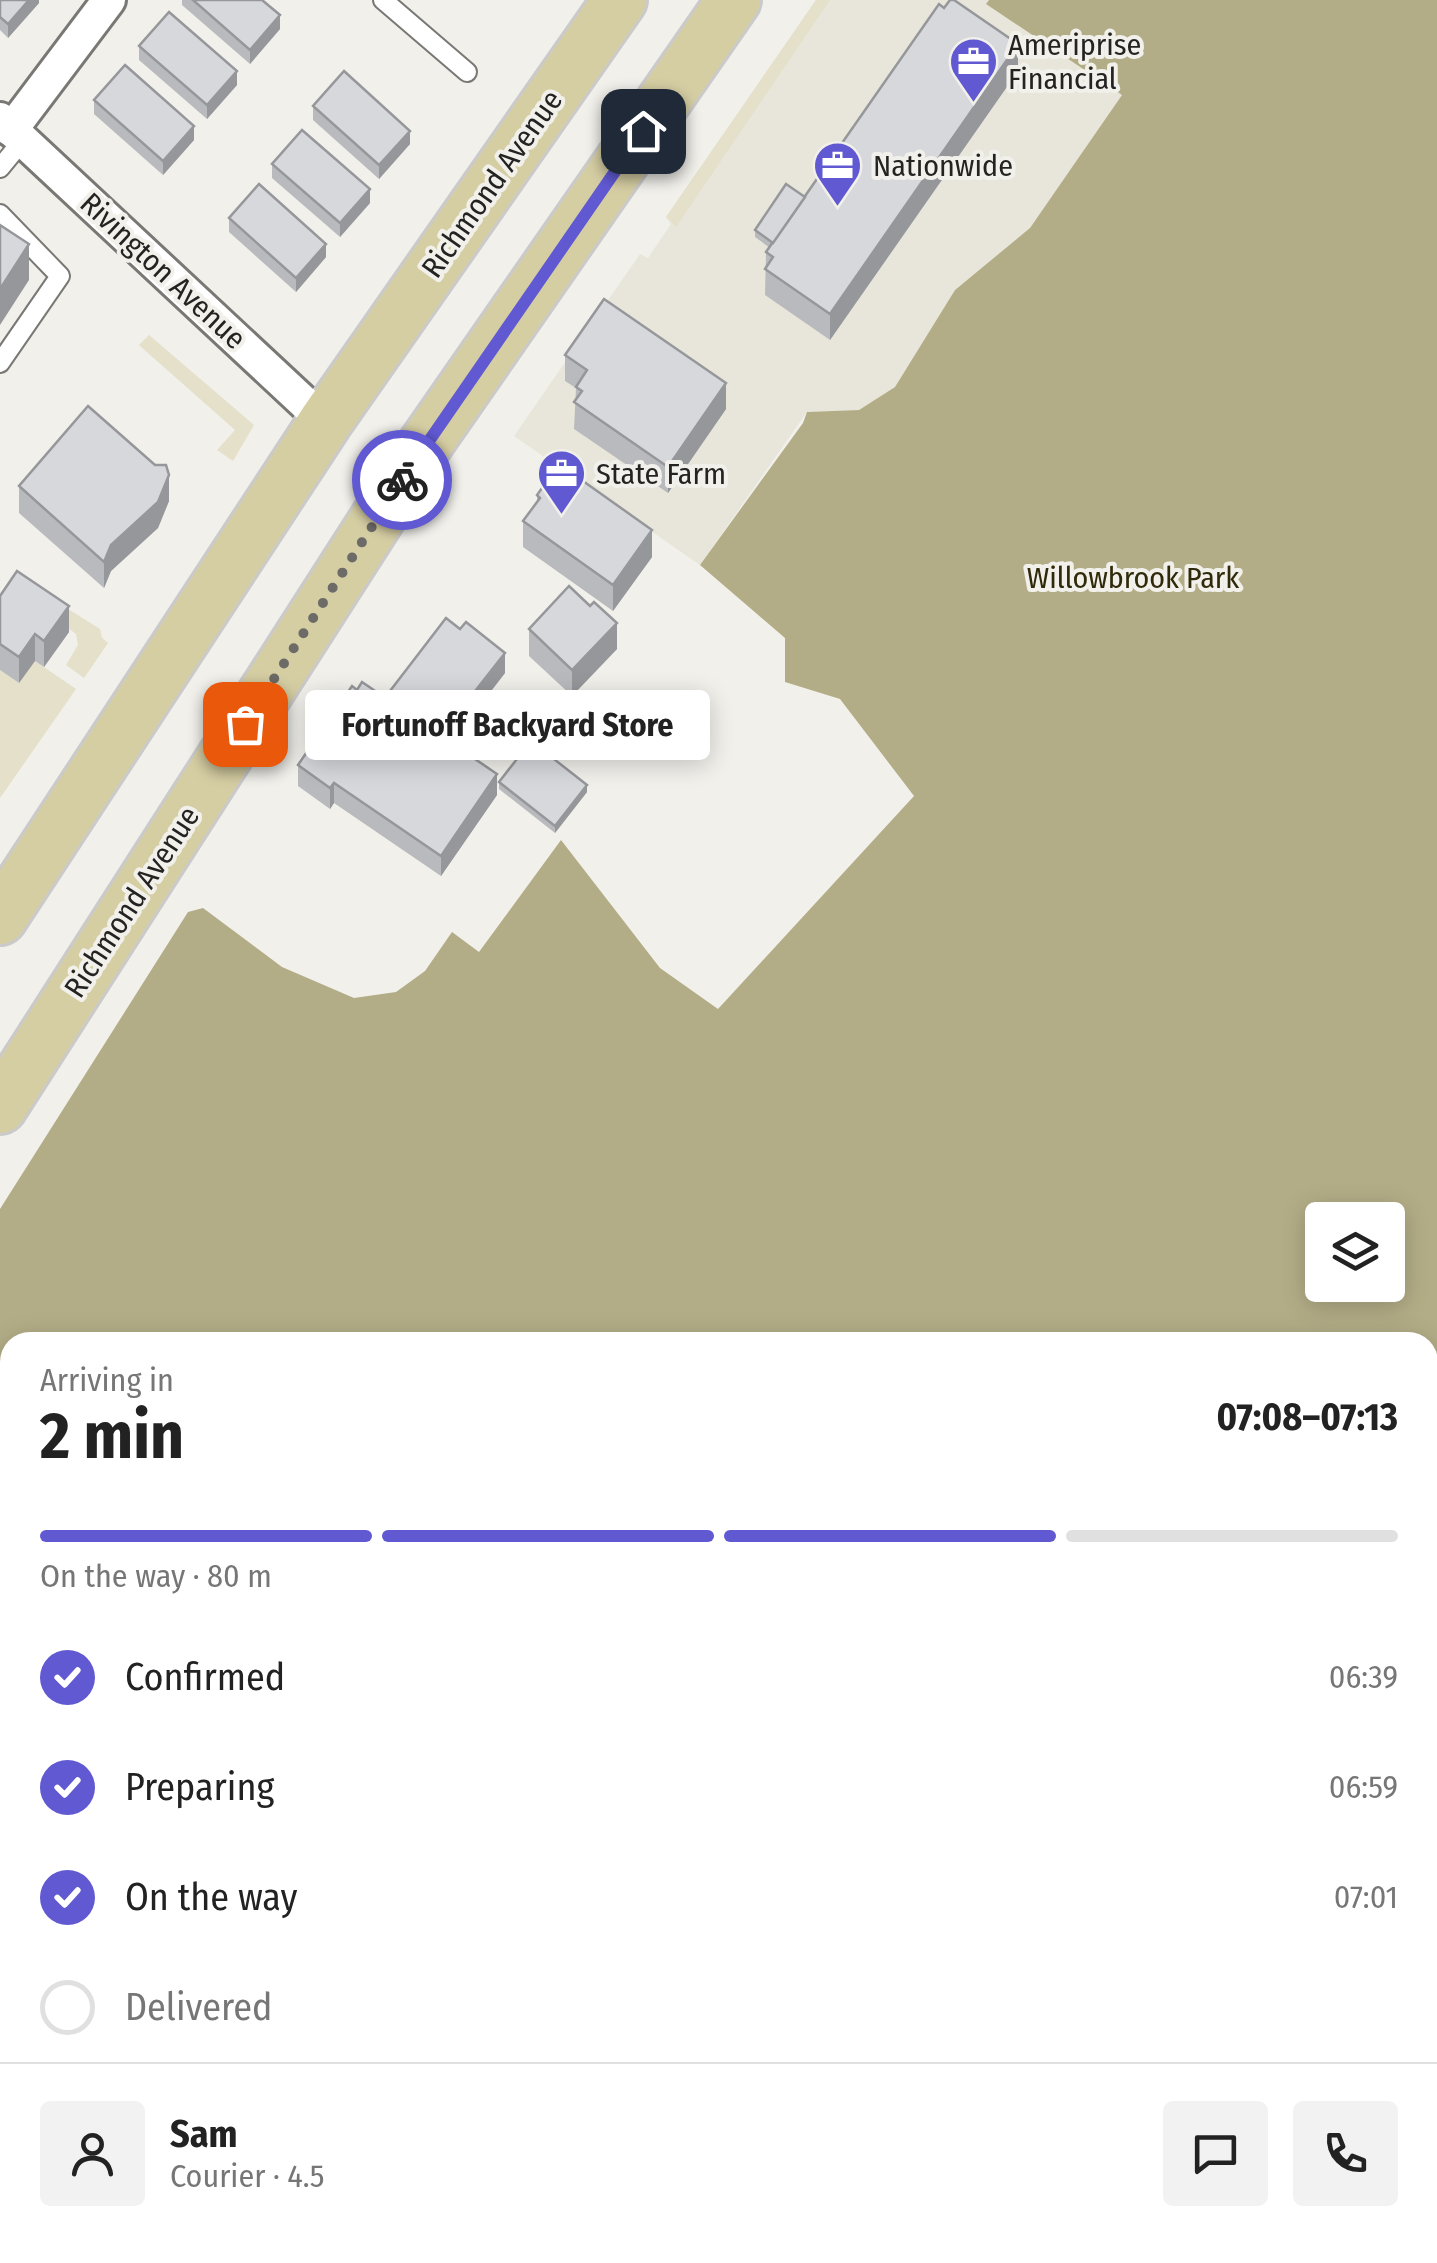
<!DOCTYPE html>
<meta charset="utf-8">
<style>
body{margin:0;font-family:"Fira Sans Condensed",sans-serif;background:#f2f2f2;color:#222;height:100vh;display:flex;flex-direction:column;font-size:38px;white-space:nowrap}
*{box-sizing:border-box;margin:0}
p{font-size:32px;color:#767676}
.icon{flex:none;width:55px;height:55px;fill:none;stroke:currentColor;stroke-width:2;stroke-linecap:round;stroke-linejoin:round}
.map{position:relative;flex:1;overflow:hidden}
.drawer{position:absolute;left:0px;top:1332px;width:1438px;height:932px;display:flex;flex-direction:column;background:#fff;border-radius:30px 30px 0 0;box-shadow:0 5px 25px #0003}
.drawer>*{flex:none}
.buttons{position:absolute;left:1305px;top:1202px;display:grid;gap:20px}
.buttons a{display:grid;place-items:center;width:100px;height:100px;border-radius:10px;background:#fff;box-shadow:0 5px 25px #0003;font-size:50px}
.pin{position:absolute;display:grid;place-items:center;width:85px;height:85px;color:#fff;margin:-42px;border-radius:20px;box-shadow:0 5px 15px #0006}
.courier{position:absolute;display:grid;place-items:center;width:100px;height:100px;margin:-50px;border:8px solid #6059d2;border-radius:50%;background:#fff;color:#222;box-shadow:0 2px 12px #0007}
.bubble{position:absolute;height:70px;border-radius:10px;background:#fff;box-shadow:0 5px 25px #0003;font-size:32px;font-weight:700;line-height:70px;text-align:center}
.summary em{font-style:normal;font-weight:700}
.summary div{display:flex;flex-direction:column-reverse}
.summary{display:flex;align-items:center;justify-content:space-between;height:170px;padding:0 40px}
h1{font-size:65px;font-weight:700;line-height:75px}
.bar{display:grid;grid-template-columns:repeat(4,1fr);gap:15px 10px;align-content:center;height:120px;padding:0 40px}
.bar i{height:12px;border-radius:8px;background:#e0e0e0}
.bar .current{background:#6059d2}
.bar p{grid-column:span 4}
.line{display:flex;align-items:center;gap:25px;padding:0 40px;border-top:2px solid #e0e0e0}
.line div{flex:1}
.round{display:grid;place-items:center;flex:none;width:105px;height:105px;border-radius:10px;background:#f2f2f2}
ol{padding:0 40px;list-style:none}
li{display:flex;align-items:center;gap:30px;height:110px}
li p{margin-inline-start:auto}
li .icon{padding:10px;border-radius:50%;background:#6059d2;color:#fff;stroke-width:4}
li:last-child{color:#767676}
li i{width:55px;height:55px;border:5px solid #e0e0e0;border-radius:50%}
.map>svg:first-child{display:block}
.built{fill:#e8e6da}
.green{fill:#e4e0c9}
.forest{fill:#b3ad87;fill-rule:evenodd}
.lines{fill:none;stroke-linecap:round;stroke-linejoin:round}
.service-casing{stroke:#797874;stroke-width:22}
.minor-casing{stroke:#797874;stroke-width:38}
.tertiary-casing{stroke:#797874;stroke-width:45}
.primary-casing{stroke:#cacaca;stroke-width:58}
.path{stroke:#989794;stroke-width:6;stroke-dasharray:2.5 8;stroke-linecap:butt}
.service{stroke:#fff;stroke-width:18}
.minor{stroke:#fff;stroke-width:32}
.tertiary{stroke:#fff;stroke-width:40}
.primary{stroke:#d6cea3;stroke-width:52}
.wall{fill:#b9babd}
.shaded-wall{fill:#96979a}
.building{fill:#d7d8dc;stroke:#96979a;stroke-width:2.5}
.done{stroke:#6c6b68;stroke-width:10;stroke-dasharray:0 18}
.route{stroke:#6059d2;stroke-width:12}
.labels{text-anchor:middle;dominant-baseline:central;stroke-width:8;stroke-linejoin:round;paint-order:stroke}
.poi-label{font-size:30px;fill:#242322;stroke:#f1f0eb;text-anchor:start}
.street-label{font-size:30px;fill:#242322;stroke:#f1f0eb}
.park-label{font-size:30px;fill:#302a0a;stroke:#f1f0eb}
</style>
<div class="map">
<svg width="1437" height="2263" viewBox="0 0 1437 2263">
<rect width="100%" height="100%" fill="#f1f0eb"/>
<!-- built -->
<polygon class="built" points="816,0 989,0 987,4 1123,95 1030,228 955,290 895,387 859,410 807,412 700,565 514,436 640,254 648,258 671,224 666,217"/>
<!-- green -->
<g class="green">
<polygon points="816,0 830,0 676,227 666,217"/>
<polygon points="149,335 254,425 233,461 217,450 235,430 139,345"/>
<polygon points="49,597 100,629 102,638 108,643 84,678 66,665 78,645 76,634 41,608"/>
<polygon points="35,661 76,689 0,798 0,670 19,683"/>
</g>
<!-- forest -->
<path class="forest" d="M989,0h448v2263h-146l-5,-8h142v-913h-1418v363l-10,-8v-488l188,-297 15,-4 79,59 72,31 42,-6 29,-21 27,-39 27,20 82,-112 99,128 58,41 196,-213 -74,-97 -55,-17v-44l-85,-73 103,-142 4,-11 52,-2 36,-23 60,-97 75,-62 92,-133 -136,-91zM1322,1220h66v65h-66z"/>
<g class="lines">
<defs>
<g id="service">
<polyline points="383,0 467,72"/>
<polyline points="0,168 23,140"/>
<polyline points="0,214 60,276 0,363"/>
<polyline points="0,2024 10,2022"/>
</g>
<g id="minor">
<polyline points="0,119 325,422"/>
<polyline points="11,130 109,0"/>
<polyline points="1258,2255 1263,2263"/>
<polyline points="1035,2263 1045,2255"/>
</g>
<g id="tertiary">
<polyline points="0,1784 10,1792"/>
<polyline points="321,2255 323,2263"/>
</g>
<g id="primary">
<polyline points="0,918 325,422 620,0"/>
<polyline points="0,1107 422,449 734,0"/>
</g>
</defs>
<!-- service casing -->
<use href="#service" class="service-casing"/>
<!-- minor casing -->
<use href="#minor" class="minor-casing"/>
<!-- tertiary casing -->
<use href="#tertiary" class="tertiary-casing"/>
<!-- primary casing -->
<use href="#primary" class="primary-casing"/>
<!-- path -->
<g class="path">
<polyline points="0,2194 10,2192"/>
<polyline points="120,2255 121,2263"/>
<polyline points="891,2255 898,2263"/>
<polyline points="514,2263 524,2255"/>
<polyline points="716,2263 726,2255"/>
</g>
<!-- service -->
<use href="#service" class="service"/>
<!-- minor -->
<use href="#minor" class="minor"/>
<!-- tertiary -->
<use href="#tertiary" class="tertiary"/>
<!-- primary -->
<use href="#primary" class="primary"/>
</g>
<!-- wall -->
<g class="wall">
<polygon points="0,0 39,0 39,3 8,38 0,30"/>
<polygon points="182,0 262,0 280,29 250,64 182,5"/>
<polygon points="139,46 237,85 207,119 139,60"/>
<polygon points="1018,71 830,340 765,295 766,252 770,248 755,237 755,230 805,196"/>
<polygon points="94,100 194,140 163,175 94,114"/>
<polygon points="313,106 410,144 379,179 313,120"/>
<polygon points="272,164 370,203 340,237 272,178"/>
<polygon points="229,218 326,257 296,292 229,232"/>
<polygon points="565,355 726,409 668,493 574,429 576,388 565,381"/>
<polygon points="19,486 169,501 158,528 111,571 104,588 19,513"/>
<polygon points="537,495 652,557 613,611 523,547 523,521 537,502"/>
<polygon points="0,596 69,632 44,667 35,661 19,683 0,670"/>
<polygon points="590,606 617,649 572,696 529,656 529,629"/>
<polygon points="505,673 451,743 497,795 441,876 334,803 330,809 298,786 298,765 357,690 390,701 390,691"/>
<polygon points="499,782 587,792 555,833 499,789"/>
<polygon points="10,2049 10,2178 0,2180 0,2051"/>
<polygon points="131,2255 224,2255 224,2262 133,2263"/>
</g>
<!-- shaded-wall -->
<g class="shaded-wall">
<polygon points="29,0 39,0 39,3 8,38 8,24"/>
<polygon points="280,15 280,29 250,64 250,50"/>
<polygon points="1018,44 1018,71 830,340 830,314"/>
<polygon points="237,71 237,85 207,119 207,105"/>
<polygon points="194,126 194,140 163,175 163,161"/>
<polygon points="410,131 410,144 379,179 379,165"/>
<polygon points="370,189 370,203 340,237 340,223"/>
<polygon points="29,244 29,280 0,325 0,289"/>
<polygon points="326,244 326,257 296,292 296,278"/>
<polygon points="726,383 726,409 668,493 668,467"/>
<polygon points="169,475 169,501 158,528 111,571 104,588 104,562 111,545"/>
<polygon points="652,530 652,557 613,611 613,585"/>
<polygon points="69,606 69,632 44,667 44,641"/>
<polygon points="617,623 617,649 572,696 572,670"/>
<polygon points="35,634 35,661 19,683 19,657"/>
<polygon points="505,653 505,673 443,753 443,732"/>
<polygon points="497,774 497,795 441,876 441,856"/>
<polygon points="334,783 334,803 330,809 330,788"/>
<polygon points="587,785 587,792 555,833 555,826"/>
<polygon points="10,1916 10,1930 0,1943 0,1929"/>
<rect x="135" y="2255" width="9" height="8"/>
</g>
<!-- building -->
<g class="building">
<polygon points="0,0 29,0 8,24 0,17"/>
<polygon points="193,0 262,0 280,15 250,50"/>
<polygon points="950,0 954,0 1018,44 830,314 765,269 773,257 766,252 939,4 944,8"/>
<polygon points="169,12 237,71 207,105 139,46"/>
<polygon points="125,65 194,126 163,161 94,100"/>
<polygon points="344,71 410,131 379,165 313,106"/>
<polygon points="302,130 370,189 340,223 272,164"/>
<polygon points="259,184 326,244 296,278 229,218"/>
<polygon points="786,184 805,197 773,243 755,230"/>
<polygon points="0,225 29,244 0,289"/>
<polygon points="604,299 726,383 668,467 574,402 582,391 576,387 587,370 565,355"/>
<polygon points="88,406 155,465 166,465 169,475 158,502 111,545 104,562 19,486"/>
<polygon points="559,464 652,530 613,585 523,521 540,498 537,495"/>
<polygon points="17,571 69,606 44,641 35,634 19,657 0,644 0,596"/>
<polygon points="569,586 590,606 594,602 617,623 572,670 529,629"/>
<polygon points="446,618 460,629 466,622 505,653 443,732 390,691"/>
<polygon points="362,682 497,774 441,856 334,783 330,788 298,765 352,686 357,690"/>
<polygon points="531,741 587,785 555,826 499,782"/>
<polygon points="0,1885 10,1893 10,1916 0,1929"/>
<polygon points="10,2049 10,2142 0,2144 0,2051"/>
<polygon points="147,2255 222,2255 223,2263 148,2263"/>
<polygon points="753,2255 854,2255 860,2263 743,2263"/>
<polygon points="1143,2255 1198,2255 1204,2263 1145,2263 1141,2257"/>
</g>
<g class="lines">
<!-- done -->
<polyline class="done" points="245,724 402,480"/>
<!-- route -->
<polyline class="route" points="402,480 643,131"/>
</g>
<!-- icons -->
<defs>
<symbol id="office-pin" viewBox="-11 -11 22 30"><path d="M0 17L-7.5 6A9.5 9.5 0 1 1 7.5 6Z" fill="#6059d2" stroke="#f1f0eb"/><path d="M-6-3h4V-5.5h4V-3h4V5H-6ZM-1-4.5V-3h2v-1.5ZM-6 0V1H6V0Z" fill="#fff"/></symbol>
</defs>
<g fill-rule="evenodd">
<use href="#office-pin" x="946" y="34" width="55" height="75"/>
<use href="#office-pin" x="810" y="138" width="55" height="75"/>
<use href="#office-pin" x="534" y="446" width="55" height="75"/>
</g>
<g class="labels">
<!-- poi labels -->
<g class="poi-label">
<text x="1008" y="45">Ameriprise<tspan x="1008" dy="34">Financial</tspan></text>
<text x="873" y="166">Nationwide</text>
<text x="596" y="474">State Farm</text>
</g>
<!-- street labels -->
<g class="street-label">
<text transform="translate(492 184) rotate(-55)">Richmond Avenue</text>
<text transform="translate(163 271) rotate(43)">Rivington Avenue</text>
<text transform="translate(132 902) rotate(-57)">Richmond Avenue</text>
</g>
<!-- park labels -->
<g class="park-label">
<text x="1133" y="578">Willowbrook Park</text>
</g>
</g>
</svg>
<div class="buttons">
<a><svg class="icon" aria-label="layers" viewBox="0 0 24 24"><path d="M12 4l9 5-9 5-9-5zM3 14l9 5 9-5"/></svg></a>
</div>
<div class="pin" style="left:245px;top:724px;background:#ea580c"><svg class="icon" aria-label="bag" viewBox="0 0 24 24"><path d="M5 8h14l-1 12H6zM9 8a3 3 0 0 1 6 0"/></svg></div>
<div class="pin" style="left:643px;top:131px;background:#1f2937"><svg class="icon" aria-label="home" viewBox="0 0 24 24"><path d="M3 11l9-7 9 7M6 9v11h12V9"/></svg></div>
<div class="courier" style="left:402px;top:480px"><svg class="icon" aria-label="bike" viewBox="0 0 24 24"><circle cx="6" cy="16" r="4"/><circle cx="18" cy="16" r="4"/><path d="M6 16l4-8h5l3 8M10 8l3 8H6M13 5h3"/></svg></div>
<div class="bubble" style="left:305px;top:690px;width:405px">Fortunoff Backyard Store</div>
<section class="drawer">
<div class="summary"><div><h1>2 min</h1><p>Arriving in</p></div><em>07:08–07:13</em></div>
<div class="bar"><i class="current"></i><i class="current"></i><i class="current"></i><i></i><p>On the way · 80 m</p></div>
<ol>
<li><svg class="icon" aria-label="check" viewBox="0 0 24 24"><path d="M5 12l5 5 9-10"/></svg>Confirmed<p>06:39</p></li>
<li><svg class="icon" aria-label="check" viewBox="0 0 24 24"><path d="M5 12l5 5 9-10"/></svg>Preparing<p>06:59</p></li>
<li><svg class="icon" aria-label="check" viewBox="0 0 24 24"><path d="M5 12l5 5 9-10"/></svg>On the way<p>07:01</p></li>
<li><i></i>Delivered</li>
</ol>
<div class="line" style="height:180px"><a class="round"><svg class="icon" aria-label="person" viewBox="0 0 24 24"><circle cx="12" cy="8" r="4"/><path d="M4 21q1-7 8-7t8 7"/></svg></a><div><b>Sam</b><p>Courier · 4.5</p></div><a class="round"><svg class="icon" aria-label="chat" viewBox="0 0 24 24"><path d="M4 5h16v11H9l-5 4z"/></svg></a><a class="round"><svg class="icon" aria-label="phone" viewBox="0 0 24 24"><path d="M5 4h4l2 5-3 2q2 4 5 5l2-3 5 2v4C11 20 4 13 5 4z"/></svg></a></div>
</section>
</div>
